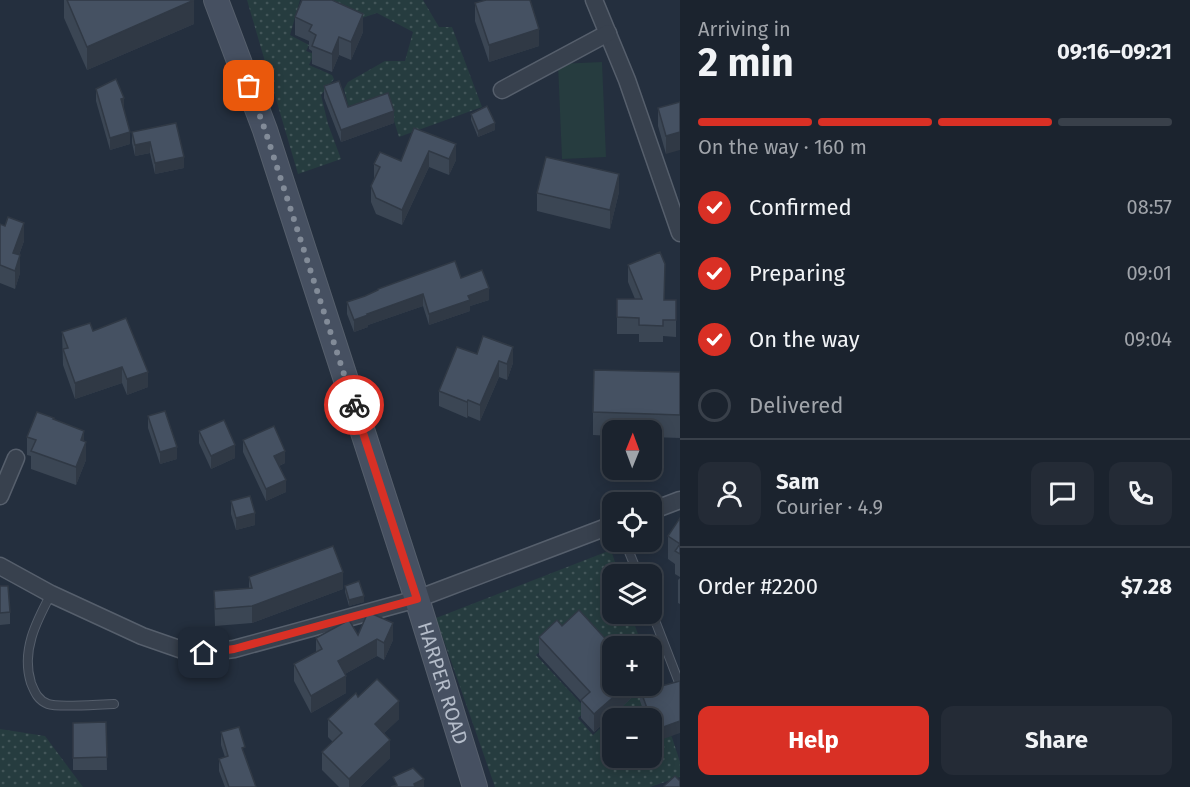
<!DOCTYPE html>
<meta charset="utf-8">
<style>
body{margin:0;font-family:"Fira Sans",sans-serif;background:#242b36;color:#f1f3f6;height:100vh;display:flex;flex-direction:column;font-size:22px;white-space:nowrap}
*{box-sizing:border-box;margin:0}
p{font-size:20px;color:#a0a4aa}
.icon{flex:none;width:33px;height:33px;fill:none;stroke:currentColor;stroke-width:2;stroke-linecap:round;stroke-linejoin:round}
.map{position:relative;flex:1;overflow:hidden}
.details{display:flex;flex-direction:column;background:#1b232e;width:510px}
.details>*{flex:none}
.needle{width:39px;rotate:1deg}
.controls{position:absolute;left:602px;top:420px;display:grid;gap:12px}
.controls a{display:grid;place-items:center;width:60px;height:60px;border-radius:12px;background:#1b232e;box-shadow:0 3px 15px #0003,0 0 0 2px #39404a;font-size:30px}
.pin{position:absolute;display:grid;place-items:center;width:51px;height:51px;color:#fff;margin:-26px;border-radius:12px;box-shadow:0 3px 9px #0006}
.courier{position:absolute;display:grid;place-items:center;width:60px;height:60px;margin:-30px;border:4px solid #d93025;border-radius:50%;background:#fff;color:#222;box-shadow:0 2px 8px #0007}
.headline em{font-style:normal;font-weight:700}
.headline div{display:flex;flex-direction:column-reverse}
.headline{display:flex;align-items:center;justify-content:space-between;height:102px;padding:0 18px}
h1{font-size:39px;font-weight:700;line-height:45px}
.bar{display:grid;grid-template-columns:repeat(4,1fr);gap:9px 6px;align-content:center;height:72px;padding:0 18px}
.bar i{height:8px;border-radius:4px;background:#39404a}
.bar .active{background:#d93025}
.bar p{grid-column:span 4}
.line{display:flex;align-items:center;gap:15px;padding:0 18px;border-top:2px solid #39404a}
.line div{flex:1}
.round{display:grid;place-items:center;flex:none;width:63px;height:63px;border-radius:12px;background:#242b36}
ol{padding:0 18px;list-style:none}
li{display:flex;align-items:center;gap:18px;height:66px}
li p{margin-inline-start:auto}
li .icon{padding:6px;border-radius:50%;background:#d93025;color:#fff;stroke-width:4}
li:last-child{color:#a0a4aa}
li i{width:33px;height:33px;border:3px solid #39404a;border-radius:50%}
.primary-button{display:flex;gap:12px;margin-top:auto;padding:12px 18px}
.primary-button a{flex:1;height:69px;border-radius:12px;background:#d93025;color:#fff;font-size:24px;font-weight:700;line-height:69px;text-align:center}
.primary-button a+a{background:#242b36;color:#f1f3f6}
main{display:flex;flex:1;min-height:0}
.map>svg:first-child{display:block}
.grass{fill:url(#grass-dots);fill-rule:evenodd}
.pitch{fill:#263c3f}
.lines{fill:none;stroke-linecap:round;stroke-linejoin:round}
.service-casing{stroke:#565f6c;stroke-width:10}
.minor-casing{stroke:#565f6c;stroke-width:19}
.secondary-casing{stroke:#565f6c;stroke-width:26}
.service{stroke:#38414e;stroke-width:8}
.minor{stroke:#38414e;stroke-width:16}
.secondary{stroke:#465061;stroke-width:24}
.wall{fill:#3b4654}
.shaded-wall{fill:#303945}
.building{fill:#455162;stroke:#303945;stroke-width:1.5}
.done{stroke:#828b98;stroke-width:6;stroke-dasharray:0 10.8}
.route{stroke:#d93025;stroke-width:8}
.labels{text-anchor:middle;dominant-baseline:central;stroke-width:5;stroke-linejoin:round;paint-order:stroke}
.street-label{font-size:20px;fill:#b4bcc9;stroke:#1d2633}
</style>
<main>
<div class="map">
<svg width="680" height="787" viewBox="0 0 680 787">
<defs>
<pattern id="grass-dots" width="8" height="8" patternUnits="userSpaceOnUse" patternTransform="scale(1.5)"><rect width="8" height="8" fill="#263c3f"/><path d="M2 2h.1M6 6h.1" fill="none" stroke="#435659" stroke-width="1.8" stroke-linecap="round"/></pattern>
</defs>
<rect width="100%" height="100%" fill="#242f3e"/>
<!-- grass -->
<g class="grass">
<polygon points="247,0 300,0 290,35 309,45 306,51 314,54 309,65 332,75 334,79 321,95 328,124 341,159 298,174"/>
<polygon points="305,0 423,0 439,27 452,27 482,107 399,137 387,98 350,112 344,89 348,82 385,61 405,61 413,32 377,13 362,18"/>
<path d="M611,550l8,24h-7v40h19l11,32h-30l-54,-10 -22,19 51,55 -9,8 15,17 25,-23 -16,-19 10,-7h39v-13l29,89v15l-30,10h-155l-59,-169zM612,718h39v40h-39z"/>
<polygon points="0,729 45,736 83,787 0,787"/>
</g>
<!-- pitch -->
<polygon class="pitch" points="602,62 606,157 562,159 558,64"/>
<g class="lines">
<defs>
<g id="service">
<polyline points="625,542 638,574"/>
<path d="M51,594c-15,28 -30,57 -20,89 4,10 7,17 17,21 10,4 53,0 66,0"/>
<polyline points="651,610 680,685"/>
</g>
<g id="minor">
<polyline points="594,0 627,80 680,233"/>
<polyline points="502,90 608,33"/>
<polyline points="0,496 16,458"/>
<polyline points="651,511 680,500"/>
<polyline points="0,566 51,594 142,636 188,652 204,653 234,649 417,599 612,525"/>
</g>
<g id="secondary">
<path id="s1" d="M216,0l49,130 152,469 58,188"/>
</g>
</defs>
<!-- service casing -->
<use href="#service" class="service-casing"/>
<!-- minor casing -->
<use href="#minor" class="minor-casing"/>
<!-- secondary casing -->
<use href="#secondary" class="secondary-casing"/>
<!-- service -->
<use href="#service" class="service"/>
<!-- minor -->
<use href="#minor" class="minor"/>
<!-- secondary -->
<use href="#secondary" class="secondary"/>
</g>
<!-- wall -->
<g class="wall">
<polygon points="64,0 194,0 194,24 87,70 64,18"/>
<polygon points="475,3 539,46 489,62 475,21"/>
<polygon points="295,17 363,32 351,60 339,55 332,72 312,64 312,51 309,49 309,41 295,35"/>
<polygon points="324,86 348,107 394,123 341,142 324,98"/>
<polygon points="96,89 124,110 130,144 110,150 96,101"/>
<polygon points="680,102 666,154 658,126 658,108"/>
<polygon points="471,114 495,130 478,137 471,120"/>
<polygon points="176,123 184,168 155,174 150,153 135,156 132,143 132,132"/>
<polygon points="414,128 456,160 449,175 429,167 402,225 376,214 371,202 371,186 374,180 374,164 401,161"/>
<polygon points="619,192 610,229 537,211 537,193"/>
<polygon points="0,224 24,241 19,255 20,273 15,289 0,283"/>
<polygon points="628,265 665,300 676,300 676,337 663,336 663,342 639,342 639,334 617,334 617,299 635,299 628,282"/>
<polygon points="461,278 489,300 470,306 470,311 429,325 423,306 368,325 368,327 354,332 347,314 347,302 365,296 378,291 378,289"/>
<polygon points="93,331 148,387 127,395 122,383 75,399 63,365 62,332"/>
<polygon points="477,354 513,363 507,380 499,377 480,421 468,416 467,418 439,406 439,391"/>
<polygon points="680,372 680,438 651,437 651,430 612,430 612,436 593,435 593,412"/>
<polygon points="148,416 177,459 160,464 148,428"/>
<polygon points="54,420 84,441 86,460 76,485 31,469 31,456 27,455 27,437"/>
<polygon points="199,431 235,458 211,469 199,443"/>
<polygon points="243,440 285,463 279,466 286,492 266,501 243,452"/>
<polygon points="231,501 255,525 236,530 231,514"/>
<polygon points="680,518 680,577 675,574 675,564 668,559 668,536"/>
<polygon points="249,577 343,589 252,623 215,626 214,591 249,588"/>
<polygon points="680,578 680,604 678,603 678,580"/>
<polygon points="0,586 10,612 10,624 0,625"/>
<polygon points="345,586 364,602 349,606 345,592"/>
<polygon points="562,626 638,686 638,692 594,732 581,718 581,701 539,655 539,637"/>
<polygon points="358,635 393,640 384,660 377,656 345,674 346,693 311,713 294,681 294,664 316,652 316,638"/>
<polygon points="680,681 655,742 651,732 651,718 646,718 640,701 640,689 654,688"/>
<polygon points="358,697 399,719 384,733 390,758 360,787 339,787 322,770 322,752 333,742 328,737 328,719"/>
<polygon points="106,722 107,770 73,770 73,723"/>
<polygon points="221,732 245,755 256,787 225,787 219,771 219,759 225,757 221,745"/>
</g>
<!-- shaded-wall -->
<g class="shaded-wall">
<polygon points="194,0 194,24 87,70 87,47"/>
<polygon points="363,14 363,32 351,60 351,42"/>
<polygon points="539,29 539,46 489,62 489,45"/>
<polygon points="339,37 339,55 332,72 332,54"/>
<polygon points="124,98 124,110 121,112 121,99"/>
<polygon points="394,111 394,123 341,142 341,130"/>
<polygon points="495,123 495,130 478,137 478,131"/>
<polygon points="130,132 130,144 110,150 110,138"/>
<polygon points="680,132 680,150 666,154 666,136"/>
<polygon points="150,142 150,153 135,156 135,145"/>
<polygon points="456,144 456,160 449,175 449,159"/>
<polygon points="429,151 429,167 402,225 402,210"/>
<polygon points="184,157 184,168 155,174 155,163"/>
<polygon points="619,174 619,192 610,229 610,210"/>
<polygon points="24,223 24,241 13,271 13,253"/>
<polygon points="20,255 20,273 15,289 15,271"/>
<polygon points="489,288 489,300 470,306 470,311 429,325 429,314 468,296"/>
<polygon points="423,294 423,306 368,325 368,327 354,332 354,320 367,314"/>
<polygon points="513,347 513,363 507,380 507,364"/>
<polygon points="499,361 499,377 480,421 480,405"/>
<polygon points="122,367 122,383 75,399 75,383"/>
<polygon points="148,372 148,387 127,395 127,379"/>
<polygon points="468,400 468,416 467,418 467,402"/>
<polygon points="84,431 84,446 86,442 86,460 76,485 76,467 81,440"/>
<polygon points="235,445 235,458 211,469 211,456"/>
<polygon points="177,447 177,459 160,464 160,452"/>
<polygon points="285,451 285,463 274,468 274,456"/>
<polygon points="286,480 286,492 266,501 266,489"/>
<polygon points="255,513 255,525 236,530 236,518"/>
<polygon points="343,572 343,589 252,623 252,606"/>
<polygon points="364,596 364,602 349,606 349,600"/>
<polygon points="393,623 393,640 384,660 384,643"/>
<polygon points="377,639 377,656 338,678 338,661"/>
<polygon points="346,676 346,693 311,713 311,696"/>
<polygon points="626,686 638,686 638,692 594,732 594,714"/>
<polygon points="399,701 399,719 375,742 375,724"/>
<polygon points="680,721 680,733 655,742 655,730"/>
<polygon points="390,740 390,758 360,787 349,787 349,779"/>
<polygon points="424,779 424,787 414,787 414,784"/>
</g>
<!-- building -->
<g class="building">
<polygon points="67,0 194,0 87,47"/>
<polygon points="302,0 332,0 363,14 351,42 339,37 332,54 312,46 316,35 309,31 312,25 295,17"/>
<polygon points="486,0 530,0 539,29 489,45 475,3"/>
<polygon points="116,79 124,98 121,99 130,132 110,138 96,89"/>
<polygon points="339,81 348,107 388,93 394,111 341,130 324,86"/>
<polygon points="680,102 680,132 666,136 658,108"/>
<polygon points="487,106 495,123 478,131 471,114"/>
<polygon points="176,123 184,157 155,163 150,142 135,145 132,132"/>
<polygon points="414,128 456,144 449,159 429,151 402,210 376,198 371,186 380,167 374,164 380,152 401,161"/>
<polygon points="546,157 619,174 610,210 537,193"/>
<polygon points="8,217 24,223 13,253 20,255 15,271 0,265 0,224 5,226"/>
<polygon points="660,252 665,264 664,300 676,300 676,320 663,320 663,326 639,325 639,318 617,317 617,299 642,299 628,265"/>
<polygon points="455,261 461,278 482,270 489,288 468,296 470,300 429,314 423,294 367,314 368,315 354,320 347,302 365,296 378,290 378,289"/>
<polygon points="126,318 148,372 127,379 122,367 75,383 63,349 68,348 62,332 90,323 93,331"/>
<polygon points="483,336 513,347 507,364 499,361 480,405 468,400 467,402 439,391 457,347 477,354"/>
<polygon points="594,370 680,372 680,415 593,412"/>
<polygon points="165,411 177,447 160,452 148,416"/>
<polygon points="37,412 54,418 53,419 84,431 81,440 86,442 76,467 31,451 36,440 27,437"/>
<polygon points="224,420 235,445 211,456 199,431"/>
<polygon points="274,426 285,451 274,456 286,480 266,489 243,440"/>
<polygon points="250,496 255,513 236,518 231,501"/>
<polygon points="680,518 680,554 675,551 680,544 668,536"/>
<polygon points="333,546 343,572 252,606 215,609 214,591 252,588 249,577"/>
<polygon points="359,581 364,596 349,600 345,586"/>
<polygon points="0,586 8,586 10,612 0,613"/>
<polygon points="579,610 612,646 612,686 626,686 594,714 581,700 590,692 539,637 557,620 562,626"/>
<polygon points="368,612 393,623 384,643 377,639 338,661 346,676 311,696 294,664 322,649 316,638 349,620 358,635"/>
<polygon points="377,679 399,701 375,724 390,740 349,779 322,752 342,733 328,719 356,693 358,697"/>
<polygon points="680,681 680,721 655,730 640,689 653,684 654,688"/>
<polygon points="106,722 107,757 73,758 73,723"/>
<polygon points="239,727 245,747 242,748 256,787 229,787 219,759 228,756 221,732"/>
<polygon points="413,768 424,779 414,784 415,787 391,787 397,785 393,777"/>
<polygon points="675,776 680,781 680,787 665,787 664,786"/>
</g>
<g class="lines">
<!-- done -->
<polyline class="done" points="249,86 265,130 354,405"/>
<!-- route -->
<polyline class="route" points="204,653 234,649 417,599 354,405"/>
</g>
<g class="labels">
<!-- street labels -->
<g class="street-label">
<text stroke="none"><textPath href="#s1" startOffset="720">HARPER ROAD</textPath></text>
</g>
</g>
</svg>
<div class="controls">
<a><svg class="needle" viewBox="-14 -14 28 28"><path d="M0-13l5 13h-10z" fill="#e53935"/><path d="M0 13l5-13h-10z" fill="#a0a4aa"/></svg></a>
<a><svg class="icon" aria-label="locate" viewBox="0 0 24 24"><circle cx="12" cy="12" r="6"/><path d="M12 2v4M12 18v4M2 12h4M18 12h4"/></svg></a>
<a><svg class="icon" aria-label="layers" viewBox="0 0 24 24"><path d="M12 4l9 5-9 5-9-5zM3 14l9 5 9-5"/></svg></a>
<a>+</a>
<a>−</a>
</div>
<div class="pin" style="left:249px;top:86px;background:#ea580c"><svg class="icon" aria-label="bag" viewBox="0 0 24 24"><path d="M5 8h14l-1 12H6zM9 8a3 3 0 0 1 6 0"/></svg></div>
<div class="pin" style="left:204px;top:653px;background:#1f2937"><svg class="icon" aria-label="home" viewBox="0 0 24 24"><path d="M3 11l9-7 9 7M6 9v11h12V9"/></svg></div>
<div class="courier" style="left:354px;top:405px"><svg class="icon" aria-label="bike" viewBox="0 0 24 24"><circle cx="6" cy="16" r="4"/><circle cx="18" cy="16" r="4"/><path d="M6 16l4-8h5l3 8M10 8l3 8H6M13 5h3"/></svg></div>
</div>
<section class="details">
<div class="headline"><div><h1>2 min</h1><p>Arriving in</p></div><em>09:16–09:21</em></div>
<div class="bar"><i class="active"></i><i class="active"></i><i class="active"></i><i></i><p>On the way · 160 m</p></div>
<ol>
<li><svg class="icon" aria-label="check" viewBox="0 0 24 24"><path d="M5 12l5 5 9-10"/></svg>Confirmed<p>08:57</p></li>
<li><svg class="icon" aria-label="check" viewBox="0 0 24 24"><path d="M5 12l5 5 9-10"/></svg>Preparing<p>09:01</p></li>
<li><svg class="icon" aria-label="check" viewBox="0 0 24 24"><path d="M5 12l5 5 9-10"/></svg>On the way<p>09:04</p></li>
<li><i></i>Delivered</li>
</ol>
<div class="line" style="height:108px"><a class="round"><svg class="icon" aria-label="person" viewBox="0 0 24 24"><circle cx="12" cy="8" r="4"/><path d="M4 21q1-7 8-7t8 7"/></svg></a><div><b>Sam</b><p>Courier · 4.9</p></div><a class="round"><svg class="icon" aria-label="chat" viewBox="0 0 24 24"><path d="M4 5h16v11H9l-5 4z"/></svg></a><a class="round"><svg class="icon" aria-label="phone" viewBox="0 0 24 24"><path d="M5 4h4l2 5-3 2q2 4 5 5l2-3 5 2v4C11 20 4 13 5 4z"/></svg></a></div>
<div class="line" style="height:78px"><div>Order #2200</div><b>$7.28</b></div>
<div class="primary-button"><a>Help</a><a>Share</a></div>
</section>
</main>
